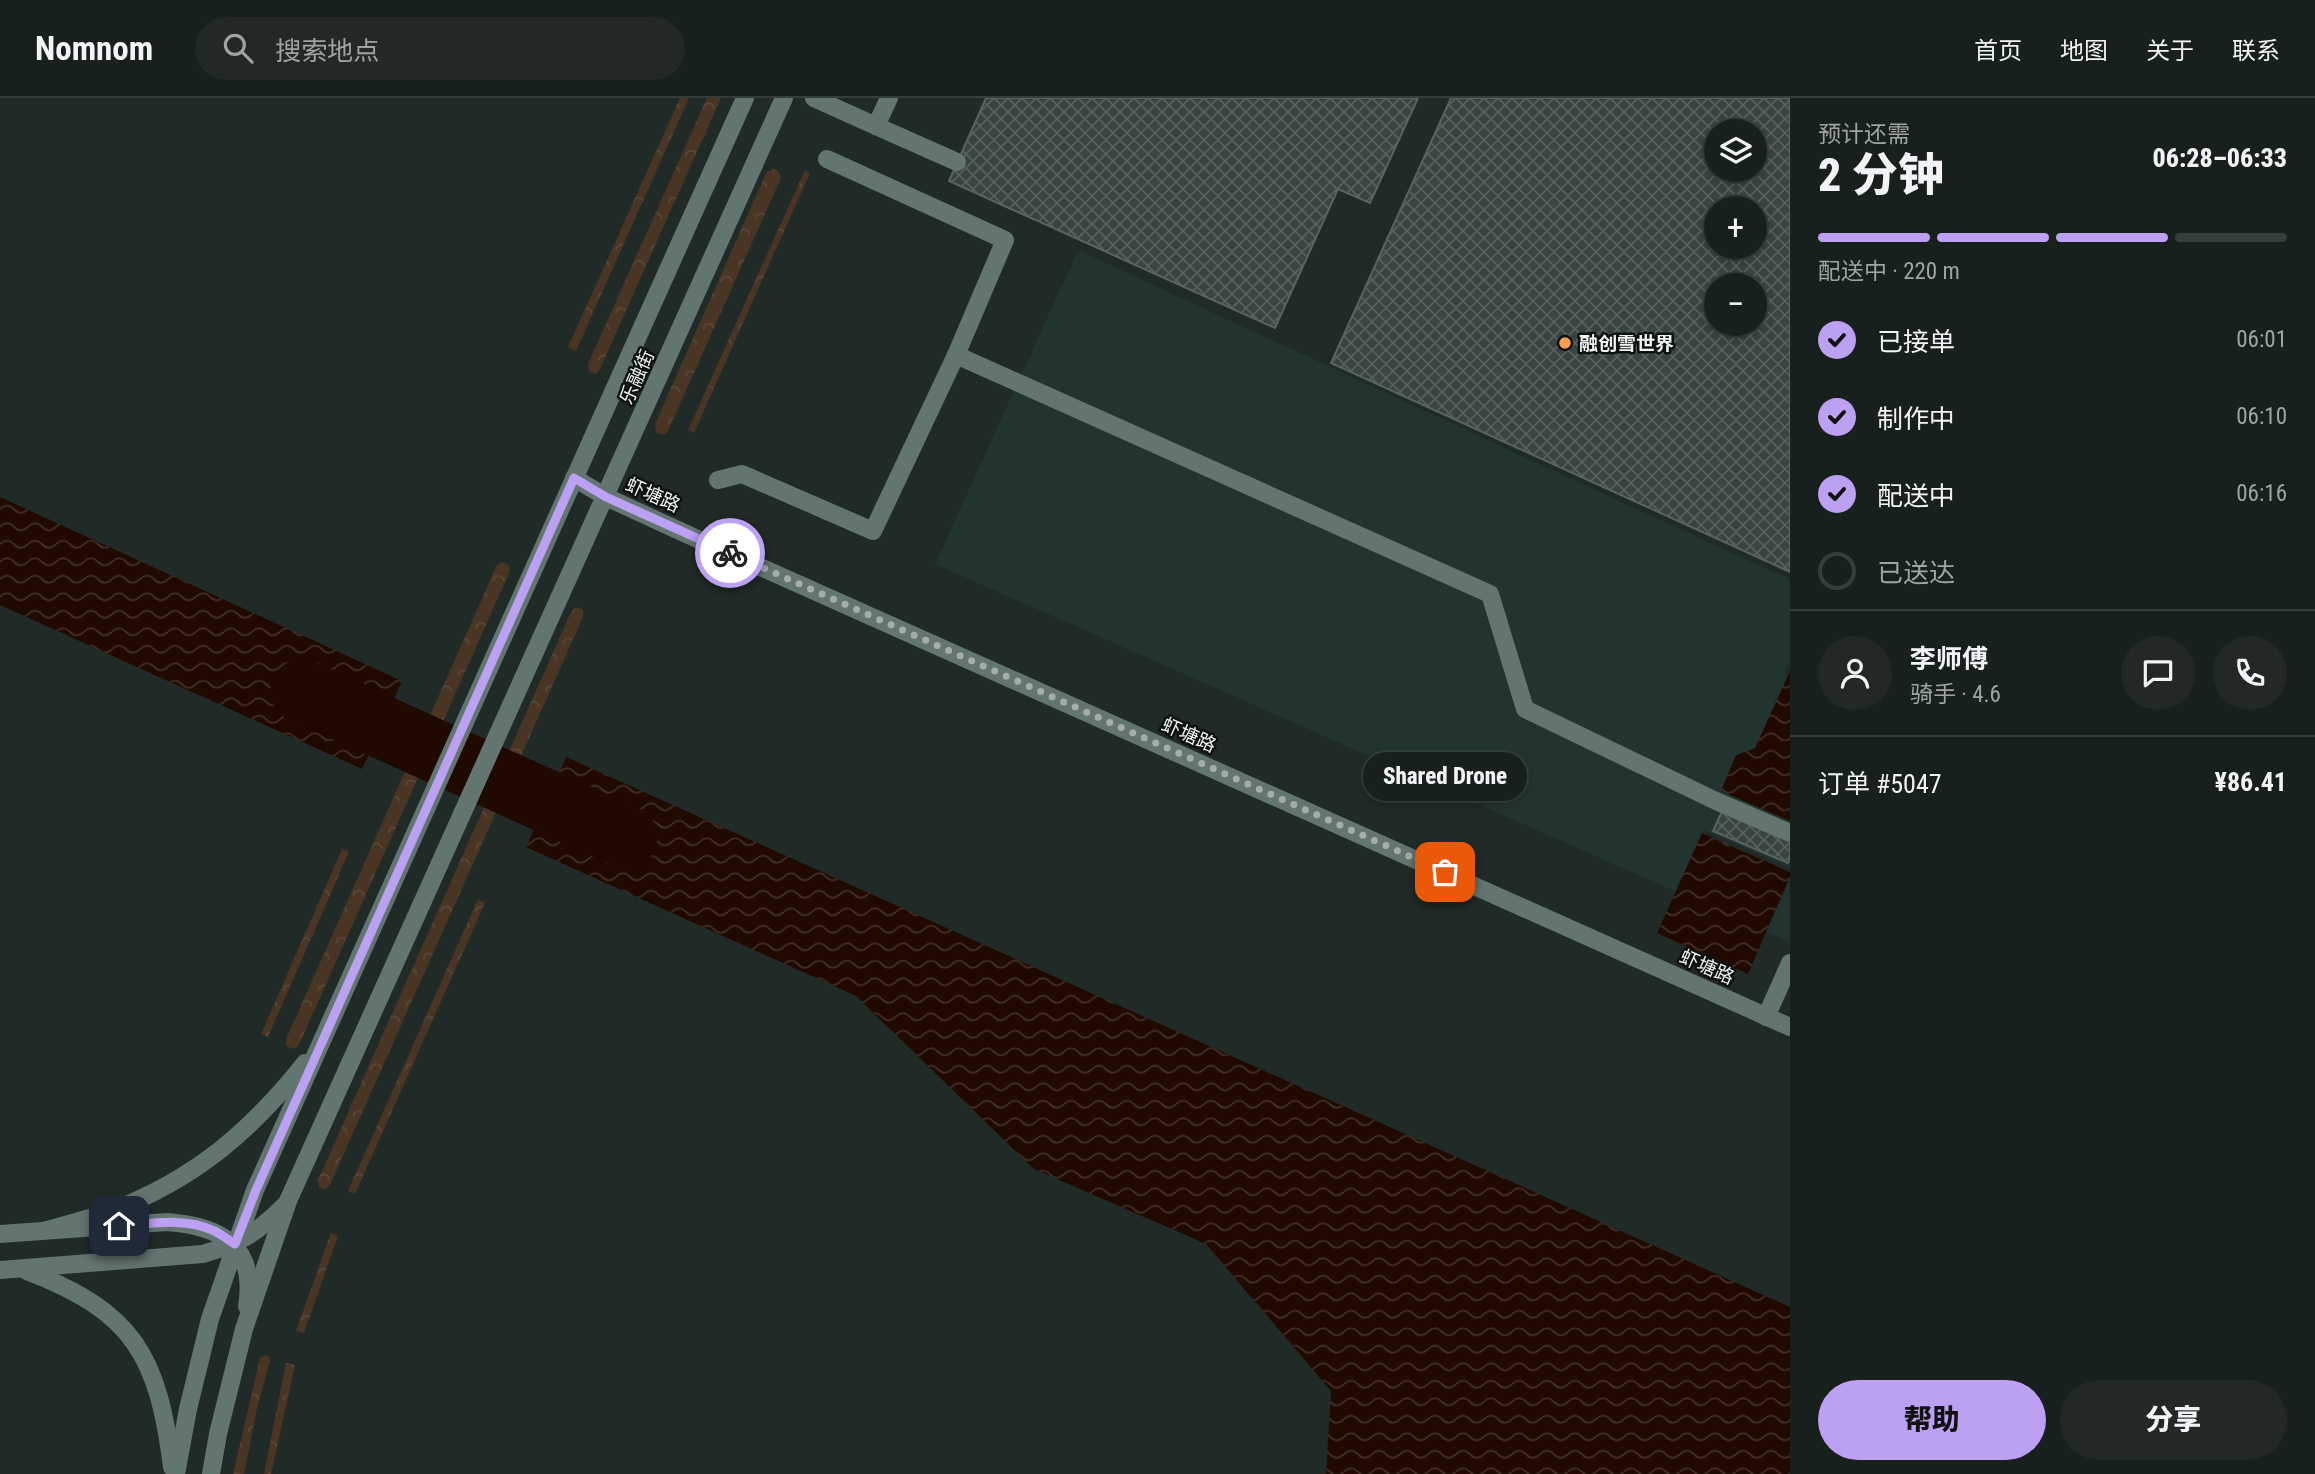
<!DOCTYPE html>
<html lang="zh">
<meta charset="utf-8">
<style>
body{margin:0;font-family:"Roboto Condensed","Noto Sans SC",sans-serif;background:#212826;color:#f1f3f6;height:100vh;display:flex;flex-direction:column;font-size:26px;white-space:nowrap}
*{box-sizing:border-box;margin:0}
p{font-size:23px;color:#9fa3a4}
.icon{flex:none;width:38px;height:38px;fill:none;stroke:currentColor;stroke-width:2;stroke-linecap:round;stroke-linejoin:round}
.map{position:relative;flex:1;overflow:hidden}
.details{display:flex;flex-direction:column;background:#18201d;width:525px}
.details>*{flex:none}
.fabs{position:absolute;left:1704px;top:21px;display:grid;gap:14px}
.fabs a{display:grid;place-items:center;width:63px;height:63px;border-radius:50%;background:#18201d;box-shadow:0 4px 10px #0003,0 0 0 2px #363e3b;font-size:35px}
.pin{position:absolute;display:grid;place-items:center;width:60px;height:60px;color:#fff;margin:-30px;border-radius:14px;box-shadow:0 4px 10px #0006}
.courier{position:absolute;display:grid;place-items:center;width:70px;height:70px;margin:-35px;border:5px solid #bca0f2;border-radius:50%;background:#fff;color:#222;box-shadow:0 2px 9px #0007}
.bubble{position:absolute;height:49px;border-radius:24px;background:#18201d;box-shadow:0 4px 10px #0003,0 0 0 2px #363e3b;font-size:23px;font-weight:800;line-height:49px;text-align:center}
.headline em{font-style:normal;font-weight:800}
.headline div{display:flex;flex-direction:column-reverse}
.headline{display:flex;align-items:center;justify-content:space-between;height:119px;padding:0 28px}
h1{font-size:46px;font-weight:800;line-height:52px}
.bar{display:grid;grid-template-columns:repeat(4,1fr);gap:10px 7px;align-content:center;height:84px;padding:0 28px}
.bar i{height:9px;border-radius:5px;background:#363e3b}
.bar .active{background:#bca0f2}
.bar p{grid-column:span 4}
.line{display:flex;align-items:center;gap:18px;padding:0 28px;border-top:2px solid #363e3b}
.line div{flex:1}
.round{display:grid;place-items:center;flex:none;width:74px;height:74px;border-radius:37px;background:#212826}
ol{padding:0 28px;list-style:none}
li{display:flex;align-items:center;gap:21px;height:77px}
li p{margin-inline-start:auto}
li .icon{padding:7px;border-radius:50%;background:#bca0f2;color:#111;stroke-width:4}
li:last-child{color:#9fa3a4}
li i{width:38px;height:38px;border:4px solid #363e3b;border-radius:50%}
.action{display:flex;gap:14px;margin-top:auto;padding:14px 28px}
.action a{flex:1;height:80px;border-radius:42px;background:#bca0f2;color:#111;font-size:28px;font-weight:800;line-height:80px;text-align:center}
.action a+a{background:#212826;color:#f1f3f6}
header{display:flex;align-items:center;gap:42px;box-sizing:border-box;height:98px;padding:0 35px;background:#18201d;border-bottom:2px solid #363e3b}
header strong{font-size:33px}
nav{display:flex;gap:38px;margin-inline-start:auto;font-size:24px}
.search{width:490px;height:63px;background:#212826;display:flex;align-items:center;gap:18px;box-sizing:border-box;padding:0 24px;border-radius:38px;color:#9fa3a4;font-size:26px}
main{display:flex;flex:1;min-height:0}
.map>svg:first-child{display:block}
.built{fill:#223430}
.forest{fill:url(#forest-crowns)}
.water{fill:url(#water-waves)}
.pier{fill:#202a27}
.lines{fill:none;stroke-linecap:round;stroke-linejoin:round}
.river{stroke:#200a00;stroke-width:63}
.building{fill:url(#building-cross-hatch);stroke:#596461;stroke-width:2;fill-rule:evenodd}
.minor{stroke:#637570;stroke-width:18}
.done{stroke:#a5adab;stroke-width:7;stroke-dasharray:0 12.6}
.route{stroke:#bca0f2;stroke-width:9}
.poi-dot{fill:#fc9e52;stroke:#0d1110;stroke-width:2.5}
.labels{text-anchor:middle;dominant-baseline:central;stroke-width:5;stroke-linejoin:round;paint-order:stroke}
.poi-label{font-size:19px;font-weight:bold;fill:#edf4f2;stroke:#0d1110;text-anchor:start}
.street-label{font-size:19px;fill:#edf4f2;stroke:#0d1110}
</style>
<header>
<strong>Nomnom</strong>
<div class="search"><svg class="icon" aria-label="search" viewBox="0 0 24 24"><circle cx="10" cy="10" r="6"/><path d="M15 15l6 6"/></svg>搜索地点</div>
<nav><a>首页</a><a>地图</a><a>关于</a><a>联系</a></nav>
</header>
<main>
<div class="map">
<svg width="1790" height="1376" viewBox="0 0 1790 1376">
<defs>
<pattern id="forest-crowns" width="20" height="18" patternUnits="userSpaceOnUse" patternTransform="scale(1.75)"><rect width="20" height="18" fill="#4a3424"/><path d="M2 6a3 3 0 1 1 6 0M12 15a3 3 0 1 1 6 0" fill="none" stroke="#5c483a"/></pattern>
<pattern id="water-waves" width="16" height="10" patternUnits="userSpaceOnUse" patternTransform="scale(1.75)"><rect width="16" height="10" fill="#200a00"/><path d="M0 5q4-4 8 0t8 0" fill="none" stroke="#412e26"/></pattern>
<pattern id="building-cross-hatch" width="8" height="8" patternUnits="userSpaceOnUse" patternTransform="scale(1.75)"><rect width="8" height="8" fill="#394441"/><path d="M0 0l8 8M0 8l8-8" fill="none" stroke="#56605d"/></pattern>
</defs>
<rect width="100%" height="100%" fill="#202a27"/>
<!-- built -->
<polygon class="built" points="1078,152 1790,482 1790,563 1784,576 1790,578 1790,844 935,466"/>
<!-- forest -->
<g class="forest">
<polygon points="680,0 689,0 576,253 568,249"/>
<polygon points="707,0 721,0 600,271 596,276 589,273 588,266"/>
<polygon points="772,71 778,72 781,80 668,333 663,337 656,334 655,326 766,75"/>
<polygon points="805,72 810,75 694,335 688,332"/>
<polygon points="502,464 508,466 510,473 299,947 294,951 286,948 286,941 497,467"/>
<polygon points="576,509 583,512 583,519 329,1089 324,1092 319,1089 318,1082 571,514"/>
<polygon points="342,751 349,754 268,939 261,936"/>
<polygon points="478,801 485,805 355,1096 348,1093"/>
<polygon points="331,1135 338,1138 304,1235 296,1233"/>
<polygon points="265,1257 269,1258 270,1263 257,1310 244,1376 233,1376 260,1260"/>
<polygon points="286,1265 295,1267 271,1376 264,1376"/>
</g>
<!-- water -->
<g class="water">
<polygon points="0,399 402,583 362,671 0,507"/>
<polygon points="1790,573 1790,723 1721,693 1736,657 1755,650"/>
<polygon points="566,659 1790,1209 1790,1376 1326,1376 1331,1293 1206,1146 1034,1071 856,898 526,749"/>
<polygon points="1702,735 1790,774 1790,779 1748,876 1657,835"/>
</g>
<!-- pier -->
<g class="pier">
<polygon points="404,580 405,584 365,673 361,674"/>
<polygon points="565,655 568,655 524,752 523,748"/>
<polygon points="1704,732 1790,770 1790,774 1702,735"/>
</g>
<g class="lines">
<!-- river -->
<polyline class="river" points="302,593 626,739"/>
</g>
<!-- building -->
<g class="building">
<polygon points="986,0 1418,0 1370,105 1338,91 1275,230 949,83"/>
<path d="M1451,0h339v474l-459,-209zM1717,33h38v39h-38zM1717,110h38v39h-38zM1717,187h38v39h-38z"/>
<polygon points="1727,702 1790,730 1790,760 1788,765 1713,733"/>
</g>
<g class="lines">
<!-- minor -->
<g class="minor">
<polyline points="814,0 876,28 889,0"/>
<polyline points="876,28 957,64"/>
<polyline points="956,257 1490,496 1525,611 1716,703 1790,735"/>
<polyline points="574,380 606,399 682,434 1790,929"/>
<polyline points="718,382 742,376 873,433 956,257 1005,142 827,61"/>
<polyline points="1766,919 1790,865"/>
<path d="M47,1132c22,-6 45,-12 67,-20 82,-32 137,-79 191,-147"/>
<path d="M0,1136l167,-12c54,4 90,24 80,84"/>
<path d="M0,1172l203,-16c38,-11 54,-21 82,-49"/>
<path d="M27,1173c107,41 131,85 145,196"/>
<polyline points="176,1376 188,1311 210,1221 255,1092 745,0"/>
<polyline points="211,1376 218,1336 244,1231 288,1103 784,0"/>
</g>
</g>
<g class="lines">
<!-- done -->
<polyline class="done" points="730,455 1445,774"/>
<!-- route -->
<path class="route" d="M119,1128c30,-2 65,-9 93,4 8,3 16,10 23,14l21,-54 318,-712 32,19 124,56"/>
</g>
<!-- markers -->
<circle class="poi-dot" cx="1565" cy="245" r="7"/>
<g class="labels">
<!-- poi labels -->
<g class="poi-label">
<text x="1579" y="245">融创雪世界</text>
</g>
<!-- street labels -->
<g class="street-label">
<text transform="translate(637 279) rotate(-66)">乐融街</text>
<text transform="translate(653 397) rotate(24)">虾塘路</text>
<text transform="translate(1189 637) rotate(24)">虾塘路</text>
<text transform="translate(1707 869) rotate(24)">虾塘路</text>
</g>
</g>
</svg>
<div class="fabs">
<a><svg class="icon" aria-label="layers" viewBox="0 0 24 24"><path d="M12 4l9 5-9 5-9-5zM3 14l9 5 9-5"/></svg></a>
<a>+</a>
<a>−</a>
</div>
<div class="pin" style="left:1445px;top:774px;background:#ea580c"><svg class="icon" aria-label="bag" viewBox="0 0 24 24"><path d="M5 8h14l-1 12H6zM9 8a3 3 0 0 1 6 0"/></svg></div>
<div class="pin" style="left:119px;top:1128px;background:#1f2937"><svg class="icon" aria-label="home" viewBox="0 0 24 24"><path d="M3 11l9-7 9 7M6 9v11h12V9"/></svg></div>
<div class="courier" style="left:730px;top:455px"><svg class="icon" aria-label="bike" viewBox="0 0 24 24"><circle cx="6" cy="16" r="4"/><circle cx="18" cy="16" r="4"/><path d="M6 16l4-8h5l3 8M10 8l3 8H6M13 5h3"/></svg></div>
<div class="bubble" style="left:1363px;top:654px;width:164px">Shared Drone</div>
</div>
<section class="details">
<div class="headline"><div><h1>2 分钟</h1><p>预计还需</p></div><em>06:28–06:33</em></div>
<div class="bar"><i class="active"></i><i class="active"></i><i class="active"></i><i></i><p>配送中 · 220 m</p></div>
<ol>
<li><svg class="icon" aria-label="check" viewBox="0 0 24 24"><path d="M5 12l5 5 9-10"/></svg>已接单<p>06:01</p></li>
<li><svg class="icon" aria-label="check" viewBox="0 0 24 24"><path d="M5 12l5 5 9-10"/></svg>制作中<p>06:10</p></li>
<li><svg class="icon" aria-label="check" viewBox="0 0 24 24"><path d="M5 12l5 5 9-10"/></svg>配送中<p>06:16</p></li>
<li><i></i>已送达</li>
</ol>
<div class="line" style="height:126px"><a class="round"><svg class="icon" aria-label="person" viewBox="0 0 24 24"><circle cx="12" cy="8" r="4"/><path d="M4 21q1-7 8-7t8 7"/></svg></a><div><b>李师傅</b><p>骑手 · 4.6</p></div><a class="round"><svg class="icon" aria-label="chat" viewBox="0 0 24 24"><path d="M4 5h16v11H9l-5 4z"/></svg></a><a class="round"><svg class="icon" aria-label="phone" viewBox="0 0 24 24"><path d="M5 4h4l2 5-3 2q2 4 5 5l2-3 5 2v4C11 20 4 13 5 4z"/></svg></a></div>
<div class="line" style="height:91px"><div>订单 #5047</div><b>¥86.41</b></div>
<div class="action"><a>帮助</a><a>分享</a></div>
</section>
</main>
